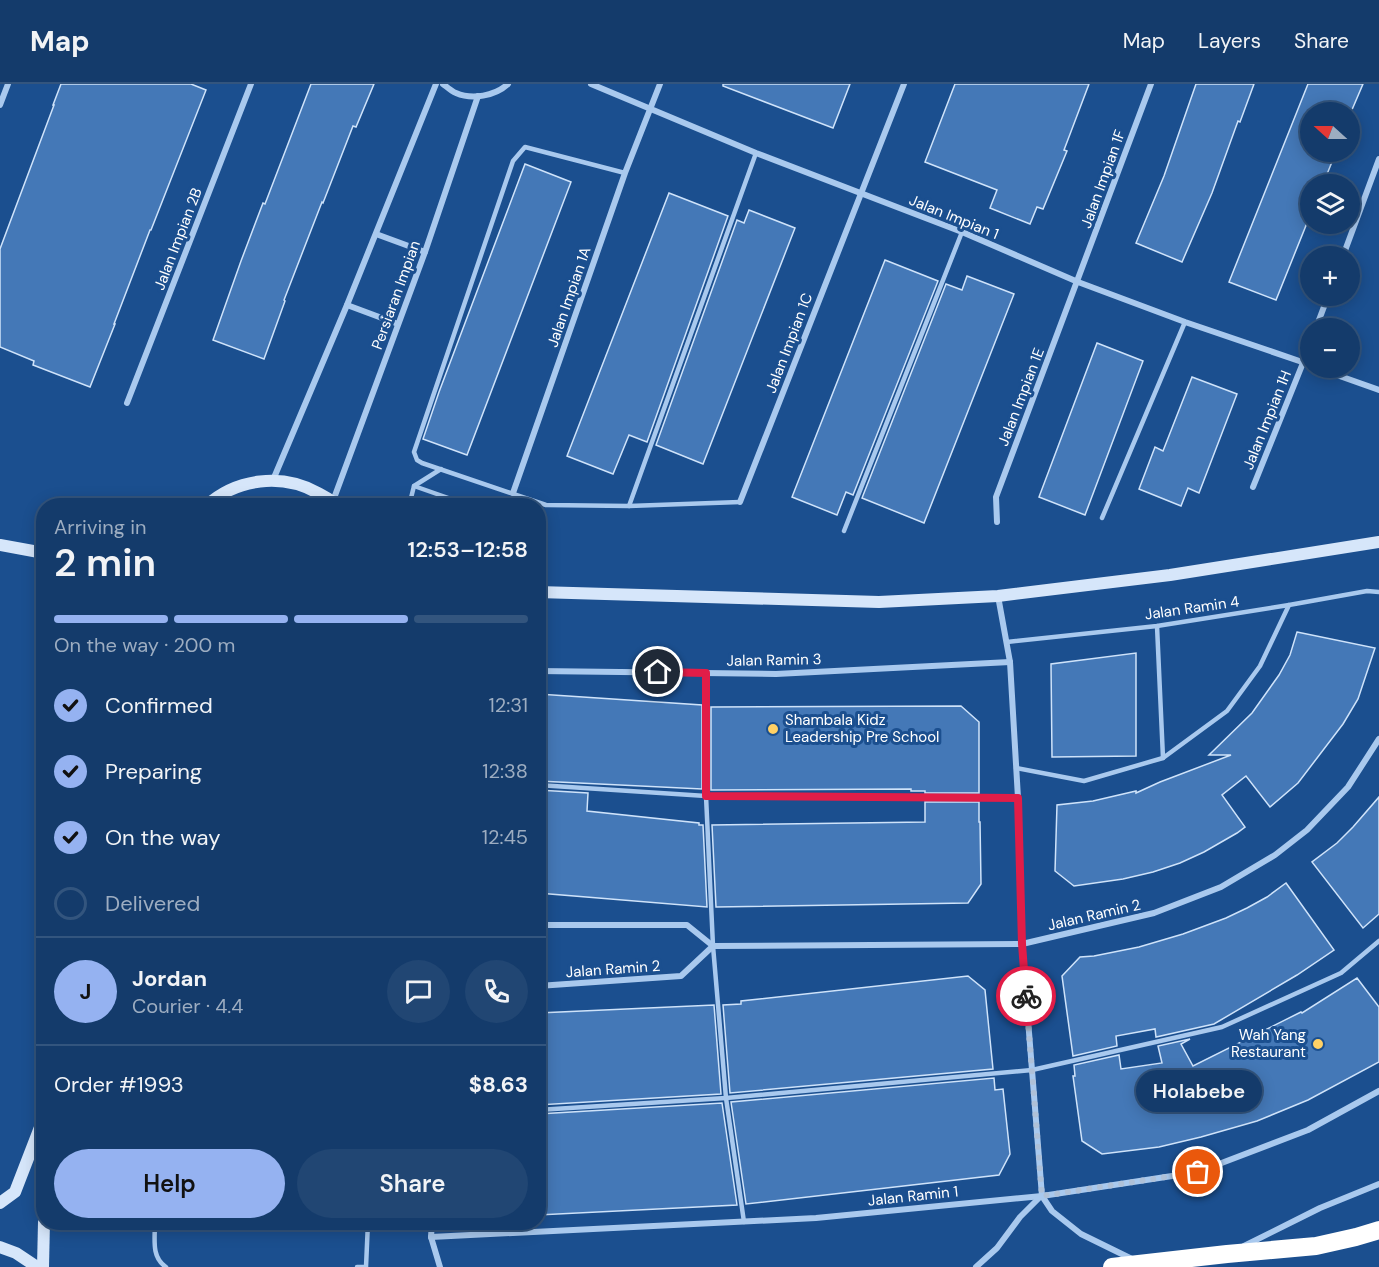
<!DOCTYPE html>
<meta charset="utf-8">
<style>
body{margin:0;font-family:"DM Sans",sans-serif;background:#214673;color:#f1f3f6;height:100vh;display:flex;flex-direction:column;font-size:22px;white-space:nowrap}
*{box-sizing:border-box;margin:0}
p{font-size:20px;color:#9dadc1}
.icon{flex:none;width:33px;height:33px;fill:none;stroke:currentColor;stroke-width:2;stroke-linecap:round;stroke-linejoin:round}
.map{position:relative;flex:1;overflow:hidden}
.panel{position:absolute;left:36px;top:414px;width:510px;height:732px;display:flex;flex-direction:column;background:#143b6b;border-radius:24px;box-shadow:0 3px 15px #0003,0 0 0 2px #33557e}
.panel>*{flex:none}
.needle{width:39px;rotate:291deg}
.buttons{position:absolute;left:1300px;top:18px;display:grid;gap:12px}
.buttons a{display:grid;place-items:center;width:60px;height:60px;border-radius:50%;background:#143b6b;box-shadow:0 3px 15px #0003,0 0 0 2px #33557e;font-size:30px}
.pin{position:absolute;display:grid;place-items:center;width:51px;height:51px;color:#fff;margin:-26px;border:3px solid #fff;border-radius:50%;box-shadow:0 2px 6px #0007}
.courier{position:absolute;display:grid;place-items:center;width:60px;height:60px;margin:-30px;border:4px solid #e11d48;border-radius:50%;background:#fff;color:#222;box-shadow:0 2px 8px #0007}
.bubble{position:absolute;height:42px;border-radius:21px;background:#143b6b;box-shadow:0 3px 15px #0003,0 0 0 2px #33557e;font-size:20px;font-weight:600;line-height:42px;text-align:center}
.overview em{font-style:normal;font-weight:600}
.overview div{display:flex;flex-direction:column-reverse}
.overview{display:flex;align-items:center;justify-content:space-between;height:102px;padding:0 18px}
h1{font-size:39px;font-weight:600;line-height:45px}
.bar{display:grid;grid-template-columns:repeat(4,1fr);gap:9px 6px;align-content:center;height:72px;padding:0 18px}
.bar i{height:8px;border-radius:4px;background:#33557e}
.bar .on{background:#95b2f1}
.bar p{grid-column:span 4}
.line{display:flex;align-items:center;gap:15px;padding:0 18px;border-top:2px solid #33557e}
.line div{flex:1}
.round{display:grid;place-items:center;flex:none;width:63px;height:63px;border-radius:32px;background:#214673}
ol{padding:0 18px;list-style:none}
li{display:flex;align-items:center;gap:18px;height:66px}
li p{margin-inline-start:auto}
li .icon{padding:6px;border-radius:50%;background:#95b2f1;color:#111;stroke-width:4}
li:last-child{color:#9dadc1}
li i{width:33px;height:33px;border:3px solid #33557e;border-radius:50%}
.action{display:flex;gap:12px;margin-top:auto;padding:12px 18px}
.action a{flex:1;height:69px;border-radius:36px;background:#95b2f1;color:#111;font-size:24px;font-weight:600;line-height:69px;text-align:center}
.action a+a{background:#214673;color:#f1f3f6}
header{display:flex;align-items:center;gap:36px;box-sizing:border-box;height:84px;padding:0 30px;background:#143b6b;border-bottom:2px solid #33557e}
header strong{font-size:28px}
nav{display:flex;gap:33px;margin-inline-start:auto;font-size:21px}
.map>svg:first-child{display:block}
.building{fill:#4478b7;stroke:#cfe3fa;stroke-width:1.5}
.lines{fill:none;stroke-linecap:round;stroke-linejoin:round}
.lane{stroke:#a9c9ee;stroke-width:4.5}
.street{stroke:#a9c9ee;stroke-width:6}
.secondary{stroke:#d6e6fa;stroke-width:12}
.highway{stroke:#fff;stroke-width:18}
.done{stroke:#afc1d8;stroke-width:6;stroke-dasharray:0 10.8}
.route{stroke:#e11d48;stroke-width:8}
.poi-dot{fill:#ffd166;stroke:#1b4f8f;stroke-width:2}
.labels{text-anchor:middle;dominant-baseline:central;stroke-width:6;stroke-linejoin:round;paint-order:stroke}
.street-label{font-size:15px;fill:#fff;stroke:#1b4f8f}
.poi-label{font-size:15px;fill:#fff;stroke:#1b4f8f;text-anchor:start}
</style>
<header>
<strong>Map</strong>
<nav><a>Map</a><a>Layers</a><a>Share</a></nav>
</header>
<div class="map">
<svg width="1379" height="1183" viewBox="0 0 1379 1183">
<rect width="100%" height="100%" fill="#1b4f8f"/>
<!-- building -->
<g class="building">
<polygon points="61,0 191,0 206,6 151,146 150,146 114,240 115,240 90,303 33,281 34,277 0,263 0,165 54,21 53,21"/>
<polygon points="311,0 374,0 356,43 353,42 323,119 322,118 284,216 285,217 264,275 213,256 241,177 263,119 265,120"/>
<polygon points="723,0 850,0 833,44 723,2"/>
<polygon points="955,0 1089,0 1064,66 1067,67 1043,125 1037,123 1030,140 990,124 997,106 925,78"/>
<polygon points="1196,0 1254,0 1240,38 1238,37 1212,109 1182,178 1136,159 1164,92"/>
<polygon points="1308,0 1363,0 1351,28 1311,28 1311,68 1336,68 1323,100 1311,100 1311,129 1276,216 1229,198"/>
<polygon points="525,80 571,98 467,371 423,355 439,308"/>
<polygon points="669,109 728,132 647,358 629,351 613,390 567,372"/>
<polygon points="749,126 795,144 703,380 656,361 737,136 744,139"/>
<polygon points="885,176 938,197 853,411 846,408 837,431 792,413"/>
<polygon points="967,192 1014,210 924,439 862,414 946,200 962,206"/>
<polygon points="1097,259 1143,277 1085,431 1039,413"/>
<polygon points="1192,293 1237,310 1199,409 1188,404 1181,422 1139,405 1155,363 1163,367"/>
<polygon points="1297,548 1375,564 1358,615 1343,640 1298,699 1270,723 1246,692 1222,711 1245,743 1237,749 1204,768 1180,779 1153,788 1123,795 1074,802 1055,787 1057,721 1093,717 1136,707 1136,709 1160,698 1231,671 1209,671 1252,629 1279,591 1290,571"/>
<polygon points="1136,569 1136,672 1052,673 1051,580"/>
<polygon points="538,610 702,621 702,705 538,697"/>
<polygon points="961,622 979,638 979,709 925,709 925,707 911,707 911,705 711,706 711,623"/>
<polygon points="538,706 588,709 587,727 699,739 699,741 703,741 707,823 538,809"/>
<polygon points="1379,713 1379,830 1363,844 1312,778 1337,759 1353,743"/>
<polygon points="925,718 979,718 979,738 980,738 981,800 968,819 716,823 712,741 925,738"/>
<polygon points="1286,799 1334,866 1297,891 1214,940 1156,953 1155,945 1116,952 1117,962 1073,972 1062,892 1080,873 1094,872 1139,863 1183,850 1226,834 1247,824 1267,813"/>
<polygon points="968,892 985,906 993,985 730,1009 723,921 741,920 741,917"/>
<polygon points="1357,894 1379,923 1379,978 1308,1016 1257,1037 1201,1053 1159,1063 1102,1070 1082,1057 1073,992 1075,992 1074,981 1119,971 1121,985 1162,979 1158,962 1190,955 1181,960 1193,982 1301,928 1302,929"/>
<polygon points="714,921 721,1010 538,1021 538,929"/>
<polygon points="994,994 995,1006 1003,1005 1010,1070 999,1091 746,1120 731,1018"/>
<polygon points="722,1019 737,1121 538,1131 538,1030"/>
</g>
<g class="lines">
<!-- lane -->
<g class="lane">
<polyline points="625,89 525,63 513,77 414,368 417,376 422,379 546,421 629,422 740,418"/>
<polyline points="414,402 454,416 463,422"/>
<polyline points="409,422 414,402 441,385"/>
<polyline points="629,422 756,69"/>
<polyline points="1102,434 1185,238"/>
<polyline points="844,447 962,148"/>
<polyline points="1157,542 1163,674"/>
<polyline points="1007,558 1157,542 1289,521 1367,507 1379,508"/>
<polyline points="706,589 706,712 713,862 726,1014 744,1138"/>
<polyline points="1016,684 1084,697 1163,674 1227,627 1260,582 1289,521"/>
<polyline points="538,701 706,712 1018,714"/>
<polyline points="538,1026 726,1014 1032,986 1222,943 1341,889 1379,857"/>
<path d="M155,1138c0,17 -4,35 11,45"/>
<polyline points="357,1183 366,1183 368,1138"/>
</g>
<!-- street -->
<g class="street">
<path d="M443,0c4,3 8,7 13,9 16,7 39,3 52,-9"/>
<polyline points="591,0 756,69 962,148 1078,198 1185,238 1311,281"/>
<polyline points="0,21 8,0"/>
<polyline points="376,150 425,168"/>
<polyline points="1343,172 1379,75"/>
<polyline points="347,221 398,240"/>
<polyline points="1316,244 1328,212"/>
<polyline points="1317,284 1379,306"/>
<polyline points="127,319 251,0"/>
<polyline points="273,396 347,221 436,0"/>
<polyline points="1253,403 1311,259"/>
<polyline points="513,409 625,89 660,0"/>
<polyline points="333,417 425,168 478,12"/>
<polyline points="740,418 904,0"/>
<polyline points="997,438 996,413 1151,0"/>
<polyline points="998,512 1010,578 1018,714 1022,860 1042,1112 1052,1127 1081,1150 1132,1175"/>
<polyline points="538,587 776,590 1010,578"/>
<polyline points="538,841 687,841 713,862 1022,860 1154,829 1221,803 1275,771 1307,746 1348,703 1379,655"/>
<polyline points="538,902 681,892 713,862"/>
<polyline points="432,1138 431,1153 440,1183"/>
<polyline points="431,1153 816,1134 1042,1112 1198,1088 1308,1046 1379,1007"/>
<polyline points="1244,1162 1320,1124 1379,1100"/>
<polyline points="976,1183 997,1164 1020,1133 1041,1112"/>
</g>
<!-- secondary -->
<g class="secondary">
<path d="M206,422c31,-28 76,-33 112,-13 7,4 14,7 20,13"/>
<polyline points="0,461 44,469"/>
<polyline points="538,508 879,518 998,512 1170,491 1379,458"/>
<polyline points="0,1119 15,1108 44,1033"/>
<polyline points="0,1163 16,1169 37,1183"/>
<polyline points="43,1183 44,1138"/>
</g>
<!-- highway -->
<polyline class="highway" points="1112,1183 1227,1170 1316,1162 1356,1153 1379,1146"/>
</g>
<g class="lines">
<!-- done -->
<polyline class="done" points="1026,912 1042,1112 1198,1088"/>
<!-- route -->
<polyline class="route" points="658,588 706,589 706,712 1018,714 1022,860 1026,912"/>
</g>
<!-- markers -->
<g class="poi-dot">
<circle cx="773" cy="645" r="6"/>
<circle cx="1318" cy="960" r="6"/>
</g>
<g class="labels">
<!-- street labels -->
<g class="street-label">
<text transform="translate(1103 95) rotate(-70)">Jalan Impian 1F</text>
<text transform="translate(954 133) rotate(22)">Jalan Impian 1</text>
<text transform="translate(178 155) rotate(-69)">Jalan Impian 2B</text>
<text transform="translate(396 211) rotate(-70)">Persiaran Impian</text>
<text transform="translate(569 213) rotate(-71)">Jalan Impian 1A</text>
<text transform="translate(789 259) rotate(-69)">Jalan Impian 1C</text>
<text transform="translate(1021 313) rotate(-69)">Jalan Impian 1E</text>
<text transform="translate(1267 336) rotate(-68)">Jalan Impian 1H</text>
<text transform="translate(1192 524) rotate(-8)">Jalan Ramin 4</text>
<text transform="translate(774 576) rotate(-1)">Jalan Ramin 3</text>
<text transform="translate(1094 831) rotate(-13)">Jalan Ramin 2</text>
<text transform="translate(613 885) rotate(-4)">Jalan Ramin 2</text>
<text transform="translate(913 1112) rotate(-6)">Jalan Ramin 1</text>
</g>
<!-- poi labels -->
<g class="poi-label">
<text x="785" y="636">Shambala Kidz<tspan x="785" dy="17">Leadership Pre School</tspan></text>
<text x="1306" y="951" text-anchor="end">Wah Yang<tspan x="1306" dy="17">Restaurant</tspan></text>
</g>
</g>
</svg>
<div class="buttons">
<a><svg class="needle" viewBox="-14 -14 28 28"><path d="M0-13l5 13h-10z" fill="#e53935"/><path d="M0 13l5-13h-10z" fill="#9dadc1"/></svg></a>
<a><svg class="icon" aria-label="layers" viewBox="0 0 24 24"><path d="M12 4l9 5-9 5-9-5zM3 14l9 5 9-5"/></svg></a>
<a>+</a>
<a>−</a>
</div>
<div class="pin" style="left:1198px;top:1088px;background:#ea580c"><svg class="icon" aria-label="bag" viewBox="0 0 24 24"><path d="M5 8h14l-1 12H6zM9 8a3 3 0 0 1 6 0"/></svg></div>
<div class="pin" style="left:658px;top:588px;background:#1f2937"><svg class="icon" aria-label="home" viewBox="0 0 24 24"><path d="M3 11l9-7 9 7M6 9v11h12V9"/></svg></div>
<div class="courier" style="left:1026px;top:912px"><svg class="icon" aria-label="bike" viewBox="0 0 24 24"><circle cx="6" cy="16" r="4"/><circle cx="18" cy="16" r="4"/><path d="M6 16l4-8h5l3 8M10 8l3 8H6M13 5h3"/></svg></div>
<div class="bubble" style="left:1136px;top:986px;width:126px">Holabebe</div>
<section class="panel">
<div class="overview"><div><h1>2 min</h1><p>Arriving in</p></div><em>12:53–12:58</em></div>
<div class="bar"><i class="on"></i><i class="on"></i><i class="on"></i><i></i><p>On the way · 200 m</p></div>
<ol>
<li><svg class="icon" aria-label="check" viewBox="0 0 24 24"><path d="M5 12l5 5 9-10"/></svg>Confirmed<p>12:31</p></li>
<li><svg class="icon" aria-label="check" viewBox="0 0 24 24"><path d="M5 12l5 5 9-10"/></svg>Preparing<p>12:38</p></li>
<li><svg class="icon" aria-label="check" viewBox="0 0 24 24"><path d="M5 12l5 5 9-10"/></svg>On the way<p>12:45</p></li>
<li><i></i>Delivered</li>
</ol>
<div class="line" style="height:108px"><b class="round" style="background:#95b2f1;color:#111">J</b><div><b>Jordan</b><p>Courier · 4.4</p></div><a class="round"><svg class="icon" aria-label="chat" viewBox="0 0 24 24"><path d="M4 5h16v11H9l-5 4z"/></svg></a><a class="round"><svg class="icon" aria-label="phone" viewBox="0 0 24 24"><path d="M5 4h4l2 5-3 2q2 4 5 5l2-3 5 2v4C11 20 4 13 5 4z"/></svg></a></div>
<div class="line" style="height:78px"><div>Order #1993</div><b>$8.63</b></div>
<div class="action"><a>Help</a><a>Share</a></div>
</section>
</div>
